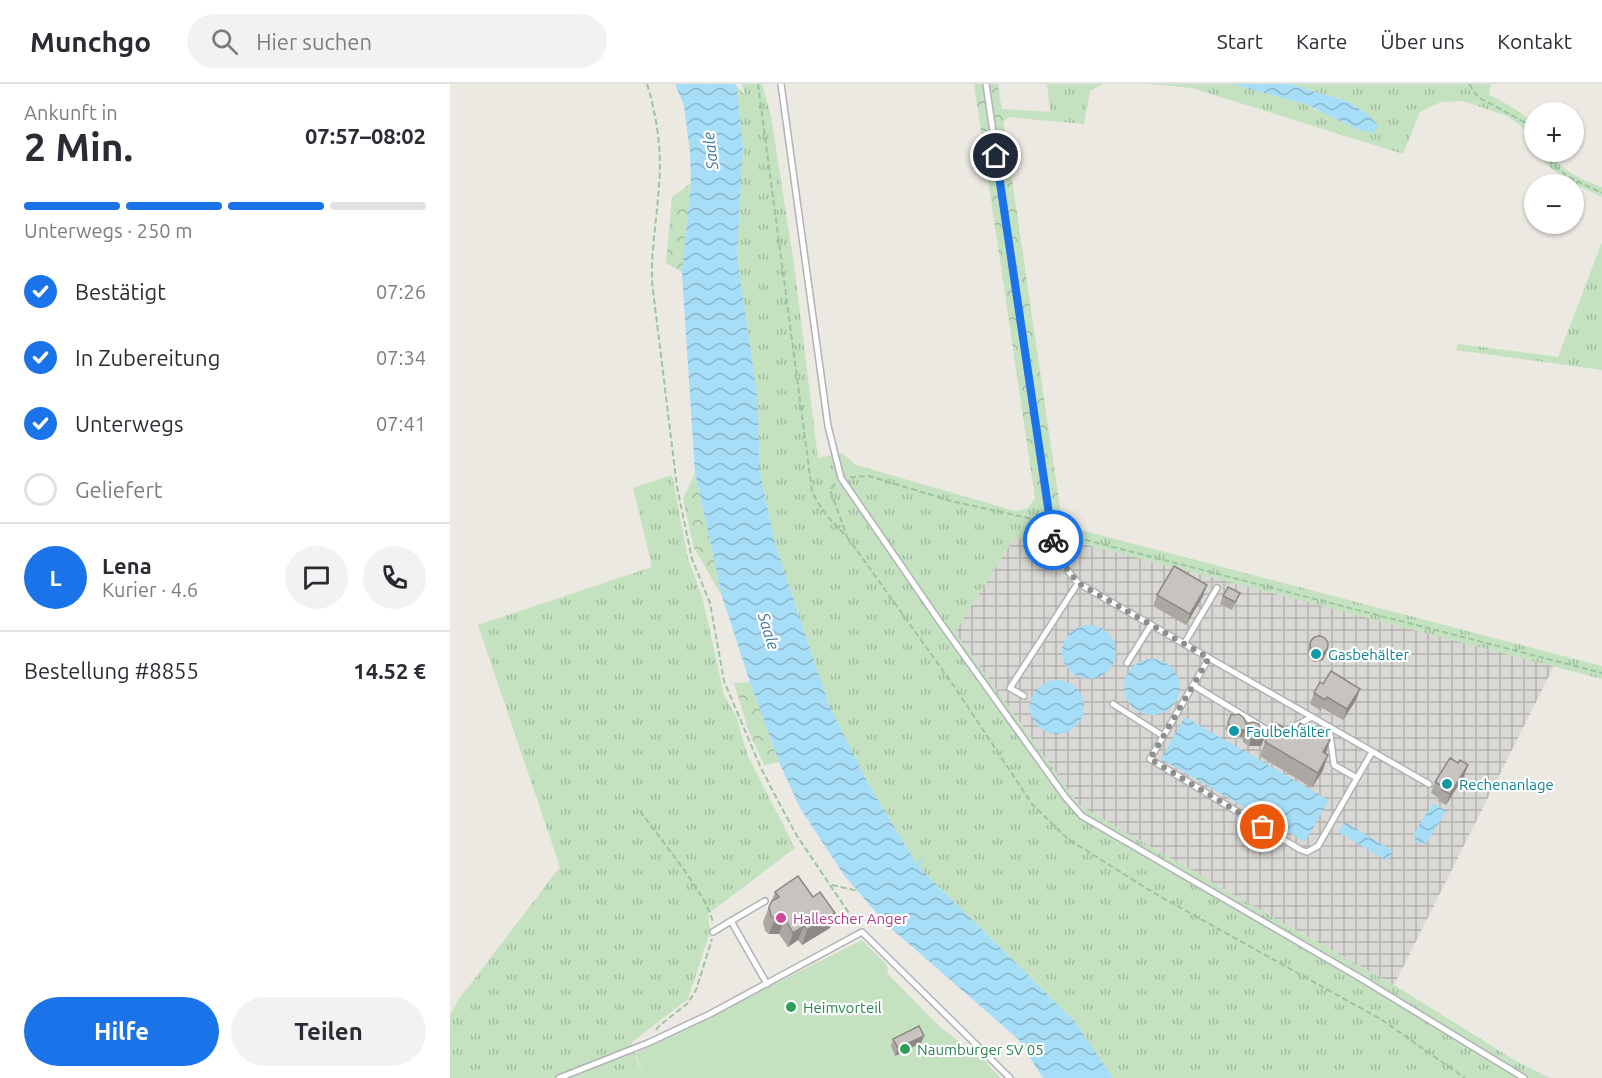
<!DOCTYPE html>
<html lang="de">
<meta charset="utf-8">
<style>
body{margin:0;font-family:Ubuntu,sans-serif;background:#f2f2f3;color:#2b2b33;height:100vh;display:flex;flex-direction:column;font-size:22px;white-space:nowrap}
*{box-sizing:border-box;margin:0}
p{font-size:20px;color:#7c7c81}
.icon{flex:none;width:33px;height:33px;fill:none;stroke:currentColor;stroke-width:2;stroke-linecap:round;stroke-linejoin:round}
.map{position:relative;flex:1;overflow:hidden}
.panel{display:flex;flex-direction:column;background:#fff;width:450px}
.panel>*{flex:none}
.tools{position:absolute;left:1074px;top:18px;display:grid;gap:12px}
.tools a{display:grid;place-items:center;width:60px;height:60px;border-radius:50%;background:#fff;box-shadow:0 2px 4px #0004;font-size:30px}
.pin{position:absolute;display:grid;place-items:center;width:51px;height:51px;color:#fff;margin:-26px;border:3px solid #fff;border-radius:50%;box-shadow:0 2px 6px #0007}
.courier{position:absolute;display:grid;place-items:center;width:60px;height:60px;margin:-30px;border:4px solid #1a73e8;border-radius:50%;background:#fff;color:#222;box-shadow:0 2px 8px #0007}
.head em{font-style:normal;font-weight:600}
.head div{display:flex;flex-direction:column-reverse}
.head{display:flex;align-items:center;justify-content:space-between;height:102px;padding:0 24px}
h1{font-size:39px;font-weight:600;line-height:45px}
.bar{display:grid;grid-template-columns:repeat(4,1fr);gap:9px 6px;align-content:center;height:72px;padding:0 24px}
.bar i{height:8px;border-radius:4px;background:#e1e1e2}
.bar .current{background:#1a73e8}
.bar p{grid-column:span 4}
.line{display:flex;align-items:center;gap:15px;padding:0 24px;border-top:2px solid #e1e1e2}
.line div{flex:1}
.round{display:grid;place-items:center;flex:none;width:63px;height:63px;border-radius:32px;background:#f2f2f3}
ol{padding:0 24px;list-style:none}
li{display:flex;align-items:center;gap:18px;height:66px}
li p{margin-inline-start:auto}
li .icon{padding:6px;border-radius:50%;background:#1a73e8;color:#fff;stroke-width:4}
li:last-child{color:#7c7c81}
li i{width:33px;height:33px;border:3px solid #e1e1e2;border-radius:50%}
.primary-button{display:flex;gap:12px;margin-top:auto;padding:12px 24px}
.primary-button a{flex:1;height:69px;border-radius:36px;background:#1a73e8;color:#fff;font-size:24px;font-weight:600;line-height:69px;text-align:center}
.primary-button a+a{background:#f2f2f3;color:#2b2b33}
header{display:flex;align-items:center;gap:36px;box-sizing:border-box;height:84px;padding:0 30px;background:#fff;border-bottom:2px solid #e1e1e2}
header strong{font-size:28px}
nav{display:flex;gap:33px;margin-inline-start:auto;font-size:21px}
.search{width:420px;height:54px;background:#f2f2f3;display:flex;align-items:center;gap:15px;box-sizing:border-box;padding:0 21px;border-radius:33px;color:#7c7c81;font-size:22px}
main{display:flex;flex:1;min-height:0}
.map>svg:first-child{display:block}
.industrial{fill:url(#industrial-grid)}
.grass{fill:url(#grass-tufts)}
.forest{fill:url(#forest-crowns)}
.green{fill:#c4e2c0}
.water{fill:url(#water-waves)}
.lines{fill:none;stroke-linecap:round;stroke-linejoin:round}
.stream{stroke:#a6ddf7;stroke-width:3}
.lane-casing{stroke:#afb3b6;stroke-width:8}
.path{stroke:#9bc4a2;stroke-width:2;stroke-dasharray:6 3;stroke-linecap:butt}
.lane{stroke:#fff;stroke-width:5}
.wall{fill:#aba8a3}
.shaded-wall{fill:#8b8885}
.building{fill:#c7c3be;stroke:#8b8885;stroke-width:1.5}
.done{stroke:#8d8e8e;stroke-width:6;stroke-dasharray:0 10.8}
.route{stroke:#1a73e8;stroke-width:8}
.culture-dot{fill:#0f9aa8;stroke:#fff;stroke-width:2}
.hotel-dot{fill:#d1479c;stroke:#fff;stroke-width:2}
.leisure-dot{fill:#2e9e5b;stroke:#fff;stroke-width:2}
.labels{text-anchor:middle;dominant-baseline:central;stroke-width:4.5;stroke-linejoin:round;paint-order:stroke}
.culture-label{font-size:15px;fill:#0d838f;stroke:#fff;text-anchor:start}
.hotel-label{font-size:15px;fill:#b23c85;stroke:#fff;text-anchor:start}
.leisure-label{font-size:15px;fill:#27864d;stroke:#fff;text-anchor:start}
.water-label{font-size:16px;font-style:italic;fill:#427a9f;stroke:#fff}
</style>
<header>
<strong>Munchgo</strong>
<div class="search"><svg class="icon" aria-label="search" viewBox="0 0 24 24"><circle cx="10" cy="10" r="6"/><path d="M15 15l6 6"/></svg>Hier suchen</div>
<nav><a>Start</a><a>Karte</a><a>Über uns</a><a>Kontakt</a></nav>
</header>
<main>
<section class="panel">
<div class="head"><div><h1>2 Min.</h1><p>Ankunft in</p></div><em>07:57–08:02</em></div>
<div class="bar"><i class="current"></i><i class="current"></i><i class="current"></i><i></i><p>Unterwegs · 250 m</p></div>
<ol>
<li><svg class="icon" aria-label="check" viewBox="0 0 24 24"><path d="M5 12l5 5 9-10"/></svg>Bestätigt<p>07:26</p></li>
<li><svg class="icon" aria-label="check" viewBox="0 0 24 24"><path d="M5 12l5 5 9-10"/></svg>In Zubereitung<p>07:34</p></li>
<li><svg class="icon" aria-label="check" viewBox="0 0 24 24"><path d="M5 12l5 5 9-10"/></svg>Unterwegs<p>07:41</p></li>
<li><i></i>Geliefert</li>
</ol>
<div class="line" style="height:108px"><b class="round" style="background:#1a73e8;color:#fff">L</b><div><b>Lena</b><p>Kurier · 4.6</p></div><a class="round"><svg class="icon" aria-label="chat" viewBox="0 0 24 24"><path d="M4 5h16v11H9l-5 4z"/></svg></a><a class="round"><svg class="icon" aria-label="phone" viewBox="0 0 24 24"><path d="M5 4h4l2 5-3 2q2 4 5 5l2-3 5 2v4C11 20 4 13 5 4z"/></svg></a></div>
<div class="line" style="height:78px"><div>Bestellung #8855</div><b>14.52 €</b></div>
<div class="primary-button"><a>Hilfe</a><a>Teilen</a></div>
</section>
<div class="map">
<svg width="1152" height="994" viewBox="0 0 1152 994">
<defs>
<pattern id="industrial-grid" width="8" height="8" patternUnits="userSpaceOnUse" patternTransform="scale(1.5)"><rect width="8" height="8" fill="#dad8d4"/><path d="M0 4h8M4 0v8" fill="none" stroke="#b4b2af"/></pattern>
<pattern id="grass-tufts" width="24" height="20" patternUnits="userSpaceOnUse" patternTransform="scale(1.5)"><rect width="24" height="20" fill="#c4e2c0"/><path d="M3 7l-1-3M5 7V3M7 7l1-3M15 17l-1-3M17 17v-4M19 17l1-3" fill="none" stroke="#a2ba9f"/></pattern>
<pattern id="forest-crowns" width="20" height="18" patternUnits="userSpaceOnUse" patternTransform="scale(1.5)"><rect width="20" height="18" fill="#c4e2c0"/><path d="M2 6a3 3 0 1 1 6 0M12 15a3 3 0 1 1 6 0" fill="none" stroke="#a2ba9f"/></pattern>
<pattern id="water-waves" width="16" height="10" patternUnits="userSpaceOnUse" patternTransform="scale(1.5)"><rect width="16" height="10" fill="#a6ddf7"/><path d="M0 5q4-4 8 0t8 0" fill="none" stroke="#8ab6cb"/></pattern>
</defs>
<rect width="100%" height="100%" fill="#ece8e2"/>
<!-- industrial -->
<polygon class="industrial" points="564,454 619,456 1104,582 944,901 824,834 630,722 505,548"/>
<!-- grass -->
<g class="grass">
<polygon points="292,0 312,0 321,32 344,181 368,374 392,369 406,381 565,427 577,425 585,414 609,417 612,434 623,444 1152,582 1152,595 619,456 564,454 505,548 630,722 824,834 944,901 1066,977 1099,994 663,994 625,938 467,781 418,699 379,621 325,459 309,383 308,316 287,172 293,63 287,3 295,11"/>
<polygon points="597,0 653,0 640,7 634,40 559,33 553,38 551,25 600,28"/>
<path d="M699,0h83l73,20 11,7 33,-9 -59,-18h201l-2,11c18,9 34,16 45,32v23l-13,-24 -14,-10 -44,-15 -22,1 -21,10 -17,42 -211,-66z"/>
<path d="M1086,68h13c13,19 32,28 53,35v10c-27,-13 -48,-21 -66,-45z"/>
<polygon points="1152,158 1152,286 1006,266 1008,260 1108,273"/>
<polygon points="222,391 238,475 252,512 274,611 287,634 297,670 345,764 258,830 260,848 238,915 182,958 186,975 195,994 0,994 0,931 9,915 110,783 28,541 202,483 183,404"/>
</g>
<!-- forest -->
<g class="forest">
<polygon points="524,0 548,0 609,417 585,414"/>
<polygon points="241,99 232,188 216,179 222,113"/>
<polygon points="245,389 272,512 244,464 233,415"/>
<polygon points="300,598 329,678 314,681 298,645 284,599"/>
</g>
<!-- green -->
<polygon class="green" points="412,856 437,881 438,890 490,943 536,978 550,994 195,994 185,970"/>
<!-- water -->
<g class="water">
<polygon points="225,0 286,0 287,3 293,63 287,172 308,316 309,383 325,459 379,621 418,699 467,781 625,938 663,994 593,994 568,955 435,839 394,791 350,724 329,678 300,598 272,512 245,389 232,188 241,99 240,68 234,21"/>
<polygon points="782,0 840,0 899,18 917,30 929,42 923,49 909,46 855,20"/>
<circle cx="639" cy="568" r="27"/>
<circle cx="702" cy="603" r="28"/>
<circle cx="607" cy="623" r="27"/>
<polygon points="735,633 879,716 855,758 711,675"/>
<polygon points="983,719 996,727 976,760 972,758 970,761 964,757 966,753 963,751"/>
<polygon points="895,738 943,767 937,777 888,748"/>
</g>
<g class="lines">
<!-- stream -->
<polyline class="stream" points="465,783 472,776"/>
<defs>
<g id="lane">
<polyline points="331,0 378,342 391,394 490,538 616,714 632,732 912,895 1074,994"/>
<path d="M536,0l64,439c6,28 8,38 28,60l351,201"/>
<polyline points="734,560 767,504"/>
<polyline points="759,574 700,675 851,766 857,768 868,762 922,668"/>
<polyline points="677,579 701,541"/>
<polyline points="743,601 822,649 834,648 862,633"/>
<polyline points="574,612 560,604 628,499"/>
<polyline points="663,620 713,652"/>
<polyline points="879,643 884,681 907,694"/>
<polyline points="281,837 315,817"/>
<polyline points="263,848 281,837 317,900"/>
<polyline points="109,994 198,959 260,930 412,848 560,994"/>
</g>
</defs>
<!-- lane casing -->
<use href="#lane" class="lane-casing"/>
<!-- path -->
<g class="path">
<path d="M197,0c10,32 15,68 12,101 -2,33 -8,65 -7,97l25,205 15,72 18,44 14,78 36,85 17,33 20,37 60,89"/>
<path d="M308,0l54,407c9,20 21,32 36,47l106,148 78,118 36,35 86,54 228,127 83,58"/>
<polyline points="1019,0 1028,13 1074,38 1084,54"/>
<path d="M1093,68c14,22 36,30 59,41"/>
<polyline points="400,393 419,392 501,417 592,437"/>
<polyline points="385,400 380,406 397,452"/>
<polyline points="610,447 613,450 1152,589"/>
<path d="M190,727c17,24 70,87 73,113"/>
<polyline points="382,801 408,807"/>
<polyline points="206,946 209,942 238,919 246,906 262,855"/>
</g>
<!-- lane -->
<use href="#lane" class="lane"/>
</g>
<!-- wall -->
<g class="wall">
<polygon points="790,509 782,526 770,520 773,512"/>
<polygon points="707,511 753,512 736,541 703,522"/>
<polygon points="861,555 878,564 873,576 864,578 858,573 857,568"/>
<polygon points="873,600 910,605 906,616 893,636 872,624 871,627 860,620 864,609"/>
<polygon points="778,638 796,640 814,655 811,662 799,662 793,658 792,653 779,652 775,645"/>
<polygon points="844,650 880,656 876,670 873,686 862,704 810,672 815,658"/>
<polygon points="1008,679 1018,681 1014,692 996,721 988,717 989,714 981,709 985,698"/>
<polygon points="325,808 380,844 352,861 348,856 338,863 329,850 319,850 315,847 313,838"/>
<polygon points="474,952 471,959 445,972 441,962 443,955"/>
</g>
<!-- shaded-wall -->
<g class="shaded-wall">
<polygon points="757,501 753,512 736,541 740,530"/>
<polygon points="878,564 873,576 864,578 866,571"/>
<polygon points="910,605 906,616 893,636 897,625"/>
<polygon points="781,645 795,646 792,653 779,652"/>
<polygon points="801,655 814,655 811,662 799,662"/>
<polygon points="880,656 875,671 873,668"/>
<polygon points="878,671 873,686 862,704 868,689"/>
<polygon points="1018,681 1014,692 996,721 1000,710"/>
<polygon points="385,829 380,844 352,861 357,846"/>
<polygon points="325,835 335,835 329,850 319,850"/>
<polygon points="354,842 348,856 338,863 343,849"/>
<polygon points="474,952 471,959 445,972 448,964"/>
</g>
<!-- building -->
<g class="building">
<polygon points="724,482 757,501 740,530 707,511"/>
<polygon points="778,503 790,509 785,518 773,512"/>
<circle cx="869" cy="561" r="9"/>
<polygon points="881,587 910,605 897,625 877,613 875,616 864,609 870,598 873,600"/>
<polygon points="789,630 794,634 796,640 803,638 809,640 814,655 801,655 796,651 795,646 781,645 778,638 781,631"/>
<polygon points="826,639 844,650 850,639 880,656 873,668 878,671 868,689 815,658"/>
<polygon points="1000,674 1008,679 1010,676 1018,681 1000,710 992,706 994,703 985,698"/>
<polygon points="348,792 363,813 370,808 385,829 357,846 354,842 343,849 335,835 325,835 321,832 319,823 322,817 329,813 325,808"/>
<polygon points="469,942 474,952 448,964 443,955"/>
</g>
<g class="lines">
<!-- done -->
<polyline class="done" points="603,456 608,473 628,499 759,574 700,675 813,743"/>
<!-- route -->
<polyline class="route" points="546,72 603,456"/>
</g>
<!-- markers -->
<g class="culture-dot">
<circle cx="866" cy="570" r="6"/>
<circle cx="784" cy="647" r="6"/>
<circle cx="997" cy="700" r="6"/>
</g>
<circle class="hotel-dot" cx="331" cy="834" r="6"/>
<g class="leisure-dot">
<circle cx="341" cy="923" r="6"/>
<circle cx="455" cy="965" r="6"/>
</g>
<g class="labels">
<!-- culture labels -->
<g class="culture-label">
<text x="878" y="570">Gasbehälter</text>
<text x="796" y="647">Faulbehälter</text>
<text x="1009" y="700">Rechenanlage</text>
</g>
<!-- hotel labels -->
<g class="hotel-label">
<text x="343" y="834">Hallescher Anger</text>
</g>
<!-- leisure labels -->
<g class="leisure-label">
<text x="353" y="923">Heimvorteil</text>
<text x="467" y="965">Naumburger SV 05</text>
</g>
<!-- water labels -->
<g class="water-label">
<text transform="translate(260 67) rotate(-97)">Saale</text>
<text transform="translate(319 547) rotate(73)">Saale</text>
</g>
</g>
</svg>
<div class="tools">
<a>+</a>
<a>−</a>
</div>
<div class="pin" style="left:813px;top:743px;background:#ea580c"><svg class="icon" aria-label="bag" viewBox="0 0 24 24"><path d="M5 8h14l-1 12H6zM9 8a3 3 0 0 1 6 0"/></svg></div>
<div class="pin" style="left:546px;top:72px;background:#1f2937"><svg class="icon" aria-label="home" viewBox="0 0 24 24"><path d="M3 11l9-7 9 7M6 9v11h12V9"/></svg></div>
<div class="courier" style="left:603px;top:456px"><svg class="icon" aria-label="bike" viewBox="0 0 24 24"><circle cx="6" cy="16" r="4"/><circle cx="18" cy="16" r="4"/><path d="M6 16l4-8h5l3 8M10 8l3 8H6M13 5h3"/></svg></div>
</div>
</main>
